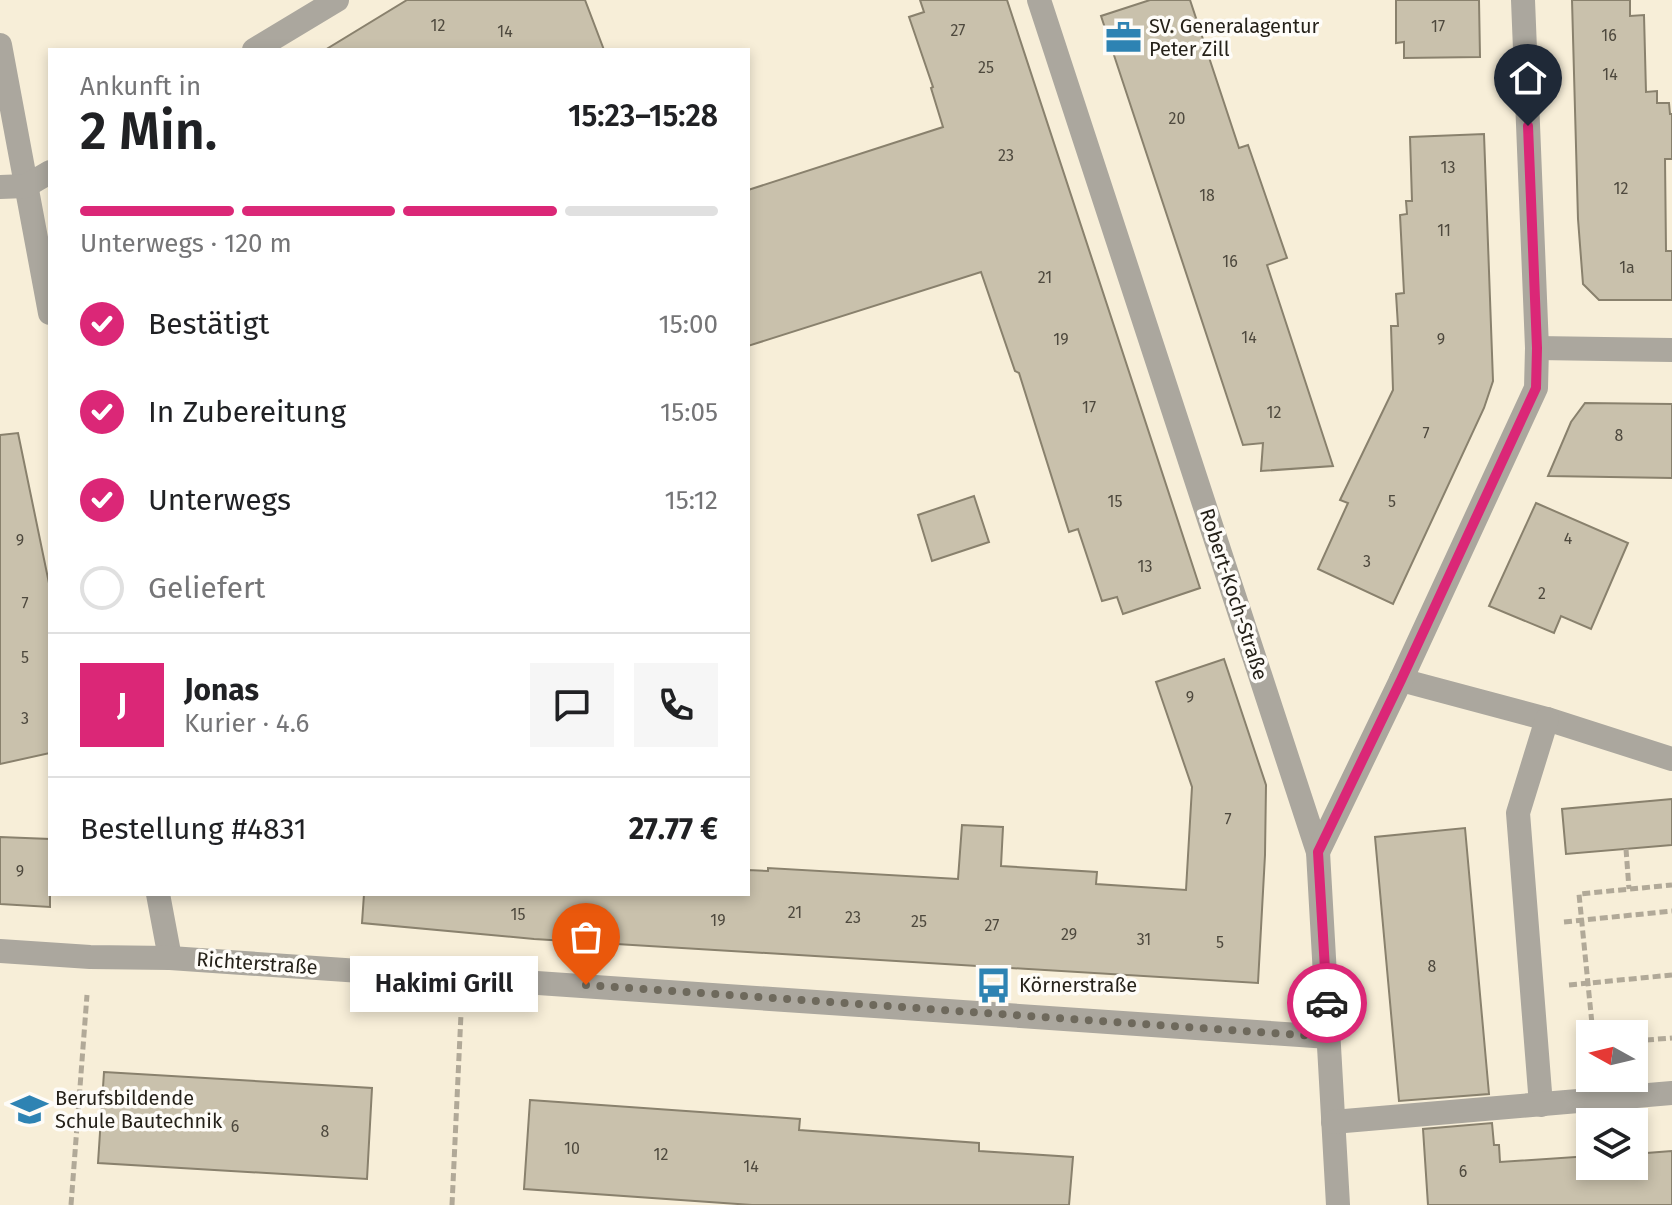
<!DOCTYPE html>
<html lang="de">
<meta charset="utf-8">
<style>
body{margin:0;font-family:"Fira Sans",sans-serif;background:#f6f6f6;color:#202124;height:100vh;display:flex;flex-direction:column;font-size:30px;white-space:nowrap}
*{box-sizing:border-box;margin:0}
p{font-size:26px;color:#757577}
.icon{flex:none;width:44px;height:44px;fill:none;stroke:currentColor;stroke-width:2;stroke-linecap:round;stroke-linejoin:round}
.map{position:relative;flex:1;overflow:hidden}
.drawer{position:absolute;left:48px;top:48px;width:702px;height:848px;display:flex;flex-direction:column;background:#fff;border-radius:0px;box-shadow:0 4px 12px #0003}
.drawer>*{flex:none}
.needle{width:52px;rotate:278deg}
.tools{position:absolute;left:1576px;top:1020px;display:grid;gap:16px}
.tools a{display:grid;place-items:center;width:72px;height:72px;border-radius:0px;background:#fff;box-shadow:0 4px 12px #0003;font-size:40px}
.pin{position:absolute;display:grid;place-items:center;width:68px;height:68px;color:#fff;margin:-82px -34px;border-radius:50% 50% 50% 0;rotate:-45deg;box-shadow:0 0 8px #0007}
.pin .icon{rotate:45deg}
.courier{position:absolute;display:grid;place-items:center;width:80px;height:80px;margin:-40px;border:6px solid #db2777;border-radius:50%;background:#fff;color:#222;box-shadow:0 2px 10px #0007}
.bubble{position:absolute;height:56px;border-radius:0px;background:#fff;box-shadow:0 4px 12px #0003;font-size:26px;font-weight:600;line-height:56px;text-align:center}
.overview em{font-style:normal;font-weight:600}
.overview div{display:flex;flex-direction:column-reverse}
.overview{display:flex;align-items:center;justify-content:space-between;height:136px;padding:0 32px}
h1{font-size:52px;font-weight:600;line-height:60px}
.bar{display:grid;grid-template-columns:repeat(4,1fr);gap:12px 8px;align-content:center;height:96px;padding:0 32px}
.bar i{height:10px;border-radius:6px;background:#e0e0e0}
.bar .active{background:#db2777}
.bar p{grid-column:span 4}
.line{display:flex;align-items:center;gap:20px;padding:0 32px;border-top:2px solid #e0e0e0}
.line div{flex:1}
.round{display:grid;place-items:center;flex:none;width:84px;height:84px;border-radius:0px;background:#f6f6f6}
ol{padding:0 32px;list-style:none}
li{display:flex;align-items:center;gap:24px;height:88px}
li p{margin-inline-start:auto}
li .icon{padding:8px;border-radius:50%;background:#db2777;color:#fff;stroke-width:4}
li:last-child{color:#757577}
li i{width:44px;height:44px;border:4px solid #e0e0e0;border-radius:50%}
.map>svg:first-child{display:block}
.building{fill:#c9c1ac;stroke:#89816d;stroke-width:2}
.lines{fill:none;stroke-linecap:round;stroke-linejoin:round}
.path{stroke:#b1a998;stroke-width:5;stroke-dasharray:8 4;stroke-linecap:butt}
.minor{stroke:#aba79e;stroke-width:24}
.done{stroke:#6e695c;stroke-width:8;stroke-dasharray:0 14.4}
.route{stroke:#db2777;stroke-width:10}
.labels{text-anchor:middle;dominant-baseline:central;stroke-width:7;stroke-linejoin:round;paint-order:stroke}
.number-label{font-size:16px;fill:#4e493e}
.poi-label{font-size:20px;fill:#252119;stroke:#fefcf8;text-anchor:start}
.street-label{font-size:20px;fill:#252119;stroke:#fefcf8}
</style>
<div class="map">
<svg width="1672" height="1205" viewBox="0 0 1672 1205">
<rect width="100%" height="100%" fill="#f7eed8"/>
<!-- building -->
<g class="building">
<polygon points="407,0 585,0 604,50 325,50"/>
<polygon points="920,0 1007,0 1200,588 1123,614 1117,597 1102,601 1078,529 1069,532 1019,373 1015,371 981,272 748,346 748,190 943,127 931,88 933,87 909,17 924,12"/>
<polygon points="1150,0 1190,0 1239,148 1248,145 1287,258 1267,265 1333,466 1261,471 1263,443 1243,445 1101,16"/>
<polygon points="1396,0 1479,0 1480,57 1404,58 1404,42 1396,43"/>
<polygon points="1572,0 1630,0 1630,16 1644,15 1646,92 1657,91 1657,103 1669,103 1670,114 1672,114 1672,159 1665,159 1666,251 1672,251 1672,300 1599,300 1583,284 1578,219"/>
<polygon points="1484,134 1493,381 1484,408 1393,604 1318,569 1348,503 1340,500 1393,390 1391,326 1398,326 1396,294 1404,293 1400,215 1407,214 1406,201 1412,201 1410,137"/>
<polygon points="1585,403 1672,404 1672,478 1548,476 1571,422"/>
<polygon points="18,433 50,588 50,753 0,764 0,435"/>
<polygon points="974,496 989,542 932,561 918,515"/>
<polygon points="1536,503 1628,543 1591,629 1561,616 1554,633 1489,606"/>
<polygon points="1224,659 1266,785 1265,855 1258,983 534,939 362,923 364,894 748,894 748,870 768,871 768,868 958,879 962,825 1003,827 1001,866 1097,872 1096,884 1186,890 1192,787 1156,682"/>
<polygon points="1672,799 1672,845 1566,854 1562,809"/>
<polygon points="1465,828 1489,1094 1399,1101 1375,837"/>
<polygon points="0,837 50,839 50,907 0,904"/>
<polygon points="104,1072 372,1088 367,1179 98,1163"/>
<polygon points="530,1100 800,1119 799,1130 979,1143 979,1151 1073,1157 1069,1205 752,1205 524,1189"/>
<polygon points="1492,1123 1494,1145 1499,1145 1500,1162 1590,1156 1590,1166 1634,1166 1634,1154 1672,1151 1672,1205 1428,1205 1423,1129"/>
</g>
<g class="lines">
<!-- path -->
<g class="path">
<polyline points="1626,849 1629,889"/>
<polyline points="1564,922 1672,911"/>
<polyline points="1569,985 1672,975"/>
<polyline points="1593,1034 1579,894 1672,885"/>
<polyline points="1634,1041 1672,1038"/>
<polyline points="1584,1054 1590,1049"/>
<polyline points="71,1205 87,995"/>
<polyline points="452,1205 461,1014"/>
</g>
<!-- minor -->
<g class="minor">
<polyline points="1039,0 1318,852 1338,1205"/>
<polyline points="0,45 50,313"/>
<polyline points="254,50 337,0"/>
<polyline points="0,187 26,186 50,172"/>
<polyline points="1537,348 1672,350"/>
<polyline points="1401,680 1547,719 1672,759"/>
<polyline points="1318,852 1401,680 1536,388 1537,348 1523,0"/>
<polyline points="158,894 170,958"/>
<polyline points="0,951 90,957 170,958 1329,1037"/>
<polyline points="1541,1105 1518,813 1547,719"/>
<polyline points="1333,1122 1672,1093"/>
</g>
</g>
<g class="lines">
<!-- done -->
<polyline class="done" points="586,985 1329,1037 1327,1003"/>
<!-- route -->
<polyline class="route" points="1327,1003 1318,852 1401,680 1536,388 1537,348 1528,126"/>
</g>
<!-- icons -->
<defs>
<symbol id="office-bare" viewBox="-9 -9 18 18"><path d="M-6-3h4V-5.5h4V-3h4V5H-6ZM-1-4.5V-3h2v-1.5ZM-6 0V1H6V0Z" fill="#2e83b3" stroke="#fefcf8" stroke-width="2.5" paint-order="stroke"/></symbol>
<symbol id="bus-bare" viewBox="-9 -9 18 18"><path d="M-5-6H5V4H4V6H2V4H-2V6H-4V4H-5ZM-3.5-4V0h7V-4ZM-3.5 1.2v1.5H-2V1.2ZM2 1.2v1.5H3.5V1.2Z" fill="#2e83b3" stroke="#fefcf8" stroke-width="2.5" paint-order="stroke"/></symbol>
<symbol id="school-bare" viewBox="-9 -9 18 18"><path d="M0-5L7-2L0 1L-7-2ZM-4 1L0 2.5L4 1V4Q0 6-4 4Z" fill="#2e83b3" stroke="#fefcf8" stroke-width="2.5" paint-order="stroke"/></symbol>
</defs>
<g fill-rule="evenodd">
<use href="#office-bare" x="1098" y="12" width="51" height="51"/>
<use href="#bus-bare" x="968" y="960" width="51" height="51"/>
<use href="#school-bare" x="4" y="1084" width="51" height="51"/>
</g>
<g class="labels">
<!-- number labels -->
<g class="number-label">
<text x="438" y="25">12</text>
<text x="1438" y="26">17</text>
<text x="958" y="30">27</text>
<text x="505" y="31">14</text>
<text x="1609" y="35">16</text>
<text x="986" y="67">25</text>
<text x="1610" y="74">14</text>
<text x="1177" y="118">20</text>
<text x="1006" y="155">23</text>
<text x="1448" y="167">13</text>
<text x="1621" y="188">12</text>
<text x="1207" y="195">18</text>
<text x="1444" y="230">11</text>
<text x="1230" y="261">16</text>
<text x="1627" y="267">1a</text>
<text x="1045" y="277">21</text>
<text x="1249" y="337">14</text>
<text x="1061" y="339">19</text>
<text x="1441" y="339">9</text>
<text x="1089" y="407">17</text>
<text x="1274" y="412">12</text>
<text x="1426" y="433">7</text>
<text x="1619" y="435">8</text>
<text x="1115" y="501">15</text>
<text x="1392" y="501">5</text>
<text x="1568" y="538">4</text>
<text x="20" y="540">9</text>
<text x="1367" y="561">3</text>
<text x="1145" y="566">13</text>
<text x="1542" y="593">2</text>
<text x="25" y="603">7</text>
<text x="25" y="657">5</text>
<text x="1190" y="697">9</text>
<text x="25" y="718">3</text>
<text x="1228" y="819">7</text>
<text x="20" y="871">9</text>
<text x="795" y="912">21</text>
<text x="518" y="914">15</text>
<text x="853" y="917">23</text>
<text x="718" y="920">19</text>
<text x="919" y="921">25</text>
<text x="992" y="925">27</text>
<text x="1069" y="934">29</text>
<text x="1144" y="939">31</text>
<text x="1220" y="942">5</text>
<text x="1432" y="966">8</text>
<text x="235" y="1126">6</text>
<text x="325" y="1131">8</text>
<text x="572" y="1148">10</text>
<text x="661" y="1154">12</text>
<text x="751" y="1166">14</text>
<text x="1463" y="1171">6</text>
</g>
<!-- poi labels -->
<g class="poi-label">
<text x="1149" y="26">SV. Generalagentur<tspan x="1149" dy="23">Peter Zill</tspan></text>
<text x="1019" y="985">Körnerstraße</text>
<text x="55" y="1098">Berufsbildende<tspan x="55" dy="23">Schule Bautechnik</tspan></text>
</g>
<!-- street labels -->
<g class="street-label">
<text transform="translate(1234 594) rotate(72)">Robert-Koch-Straße</text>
<text transform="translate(257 963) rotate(4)">Richterstraße</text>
</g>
</g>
</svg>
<div class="tools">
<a><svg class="needle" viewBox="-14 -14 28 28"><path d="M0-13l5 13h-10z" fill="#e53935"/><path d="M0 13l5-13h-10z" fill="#757577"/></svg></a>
<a><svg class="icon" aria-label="layers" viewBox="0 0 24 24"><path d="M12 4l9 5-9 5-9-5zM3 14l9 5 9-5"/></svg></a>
</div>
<div class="pin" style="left:586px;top:985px;background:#ea580c"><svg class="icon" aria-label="bag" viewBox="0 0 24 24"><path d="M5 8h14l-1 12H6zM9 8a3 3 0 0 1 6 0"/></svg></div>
<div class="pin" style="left:1528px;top:126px;background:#1f2937"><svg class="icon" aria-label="home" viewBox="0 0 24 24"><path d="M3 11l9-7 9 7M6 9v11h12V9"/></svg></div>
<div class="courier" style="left:1327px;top:1003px"><svg class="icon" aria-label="car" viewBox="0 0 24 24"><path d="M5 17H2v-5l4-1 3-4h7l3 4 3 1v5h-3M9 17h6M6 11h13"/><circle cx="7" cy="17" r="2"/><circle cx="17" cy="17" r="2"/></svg></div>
<div class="bubble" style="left:350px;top:956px;width:188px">Hakimi Grill</div>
<section class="drawer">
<div class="overview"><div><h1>2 Min.</h1><p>Ankunft in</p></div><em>15:23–15:28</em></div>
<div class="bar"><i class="active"></i><i class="active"></i><i class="active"></i><i></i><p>Unterwegs · 120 m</p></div>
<ol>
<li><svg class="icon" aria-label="check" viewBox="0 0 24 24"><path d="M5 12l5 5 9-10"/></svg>Bestätigt<p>15:00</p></li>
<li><svg class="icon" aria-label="check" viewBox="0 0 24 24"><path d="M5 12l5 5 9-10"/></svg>In Zubereitung<p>15:05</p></li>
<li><svg class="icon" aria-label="check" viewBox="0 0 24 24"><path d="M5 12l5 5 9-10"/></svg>Unterwegs<p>15:12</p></li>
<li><i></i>Geliefert</li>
</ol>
<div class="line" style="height:144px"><b class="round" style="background:#db2777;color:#fff">J</b><div><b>Jonas</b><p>Kurier · 4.6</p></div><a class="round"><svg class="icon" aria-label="chat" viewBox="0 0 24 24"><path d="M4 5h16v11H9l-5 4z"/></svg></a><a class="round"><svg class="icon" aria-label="phone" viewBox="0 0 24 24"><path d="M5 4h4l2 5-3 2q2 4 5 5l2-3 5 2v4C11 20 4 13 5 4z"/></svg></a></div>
<div class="line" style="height:104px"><div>Bestellung #4831</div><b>27.77 €</b></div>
</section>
</div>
